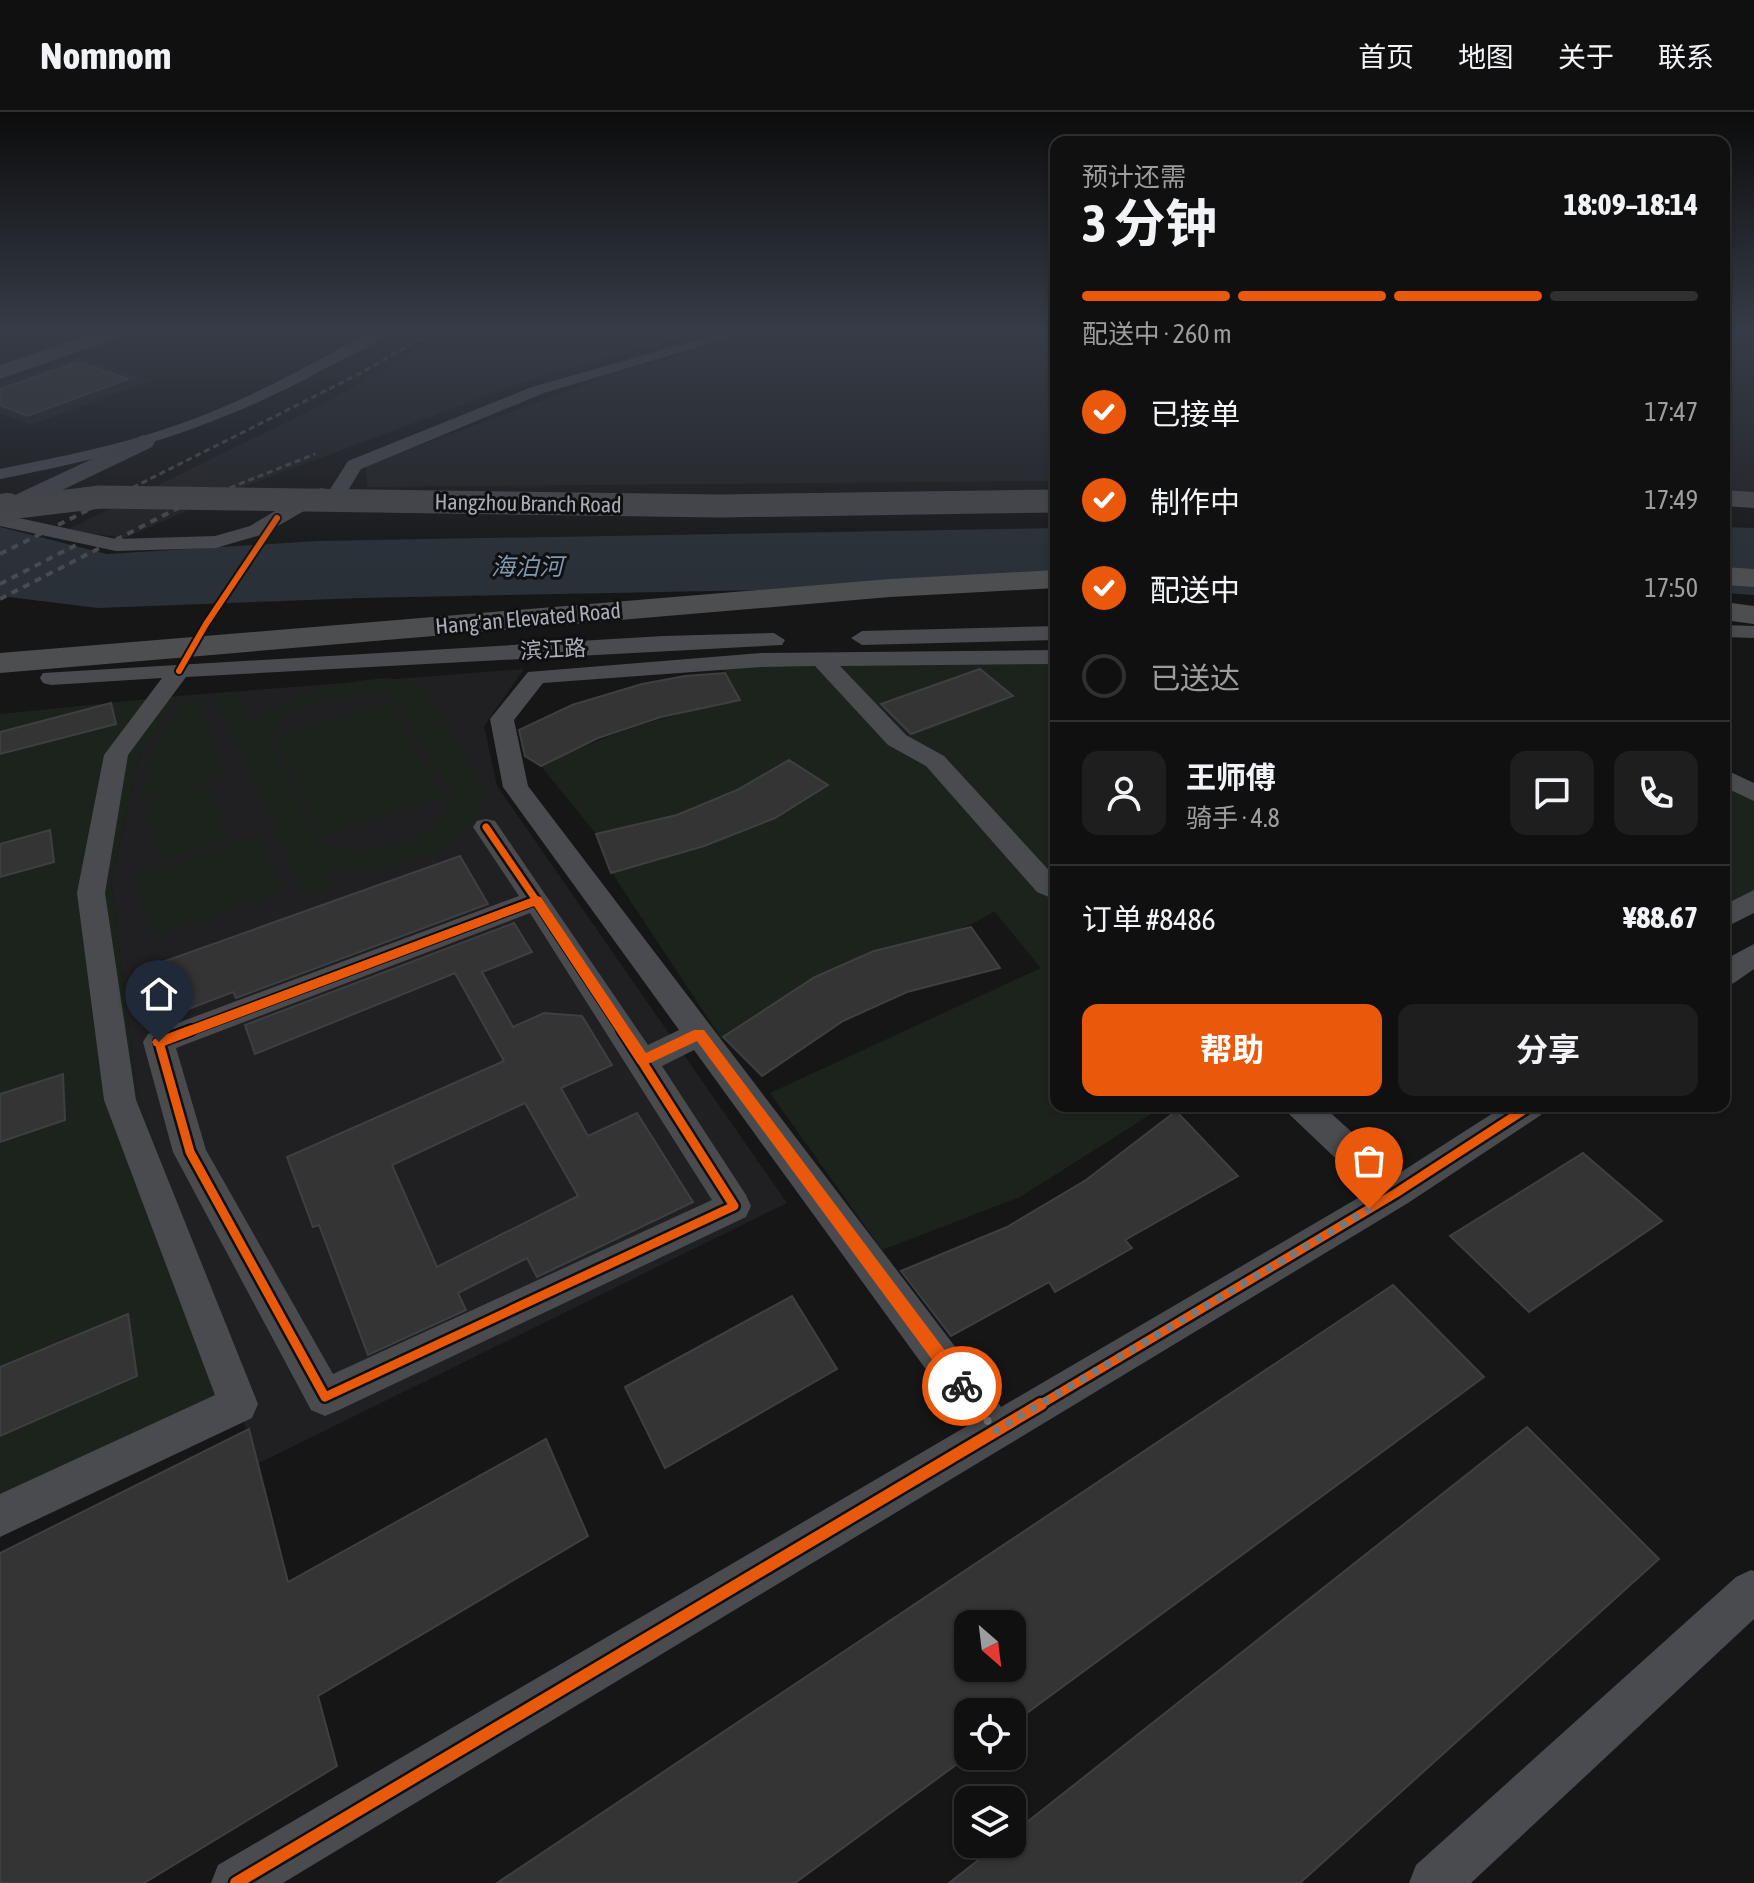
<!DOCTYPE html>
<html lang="zh">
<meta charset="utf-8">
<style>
body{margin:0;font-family:"Asap Condensed","Noto Sans SC",sans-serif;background:#1e1e1e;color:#f1f3f6;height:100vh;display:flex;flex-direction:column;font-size:30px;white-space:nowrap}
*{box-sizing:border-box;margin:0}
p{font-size:26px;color:#9c9d9f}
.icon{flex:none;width:44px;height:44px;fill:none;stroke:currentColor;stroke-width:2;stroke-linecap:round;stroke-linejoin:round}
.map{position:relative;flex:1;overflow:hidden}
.sheet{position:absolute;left:1050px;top:24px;width:680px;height:976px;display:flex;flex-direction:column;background:#101010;border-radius:16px;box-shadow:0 2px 6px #0004,0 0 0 2px #303030}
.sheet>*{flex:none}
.needle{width:52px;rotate:152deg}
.buttons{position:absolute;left:954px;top:1498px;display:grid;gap:16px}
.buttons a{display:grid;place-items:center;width:72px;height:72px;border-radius:16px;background:#101010;box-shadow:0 2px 6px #0004,0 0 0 2px #303030;font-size:40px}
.pin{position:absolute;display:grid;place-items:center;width:68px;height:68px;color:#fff;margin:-82px -34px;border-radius:50% 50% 50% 0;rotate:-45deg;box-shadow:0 0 8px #0007}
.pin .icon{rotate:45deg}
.courier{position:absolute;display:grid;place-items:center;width:80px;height:80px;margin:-40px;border:6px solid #ea580c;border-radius:50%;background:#fff;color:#222;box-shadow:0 2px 10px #0007}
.summary em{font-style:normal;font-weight:700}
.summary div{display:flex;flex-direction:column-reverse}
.summary{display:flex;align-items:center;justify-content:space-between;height:136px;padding:0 32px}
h1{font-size:52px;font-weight:700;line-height:60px}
.bar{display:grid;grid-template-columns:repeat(4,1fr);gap:12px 8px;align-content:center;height:96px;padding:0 32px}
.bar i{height:10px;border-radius:6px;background:#303030}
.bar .on{background:#ea580c}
.bar p{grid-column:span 4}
.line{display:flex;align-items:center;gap:20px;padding:0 32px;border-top:2px solid #303030}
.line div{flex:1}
.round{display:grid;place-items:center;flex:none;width:84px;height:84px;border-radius:16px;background:#1e1e1e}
ol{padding:0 32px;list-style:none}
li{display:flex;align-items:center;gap:24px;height:88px}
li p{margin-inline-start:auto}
li .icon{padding:8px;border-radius:50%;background:#ea580c;color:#fff;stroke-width:4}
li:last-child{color:#9c9d9f}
li i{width:44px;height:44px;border:4px solid #303030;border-radius:50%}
.cta{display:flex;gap:16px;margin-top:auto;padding:16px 32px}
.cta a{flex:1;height:92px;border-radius:16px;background:#ea580c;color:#fff;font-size:32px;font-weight:700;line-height:92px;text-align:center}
.cta a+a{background:#1e1e1e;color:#f1f3f6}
header{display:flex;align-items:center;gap:48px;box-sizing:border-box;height:112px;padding:0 40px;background:#101010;border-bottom:2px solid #303030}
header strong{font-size:38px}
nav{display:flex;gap:44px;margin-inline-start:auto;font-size:28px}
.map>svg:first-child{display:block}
.built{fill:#202022}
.green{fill:#1c231d;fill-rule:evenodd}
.water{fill:#293037}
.building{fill:#343435;stroke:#3e3f42;stroke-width:2;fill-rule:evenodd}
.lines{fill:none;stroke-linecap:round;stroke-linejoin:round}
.street{fill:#4a4b4f;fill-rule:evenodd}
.secondary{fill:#49494d;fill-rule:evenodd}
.highway{fill:#4d4e50;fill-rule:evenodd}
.rail-far1{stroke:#4a4b4e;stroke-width:3;stroke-dasharray:6 4;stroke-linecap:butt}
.rail{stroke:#4a4b4e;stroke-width:4;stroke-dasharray:7 6;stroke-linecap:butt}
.secondary-bridge-far1{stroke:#49494d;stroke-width:23}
.secondary-bridge{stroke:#49494d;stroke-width:30}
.cycleway-far3-casing{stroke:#101012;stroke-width:10}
.cycleway-far2-casing{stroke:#101012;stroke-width:12}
.cycleway-far1-casing{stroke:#101012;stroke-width:14}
.cycleway-casing{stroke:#101012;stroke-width:17}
.cycleway-far3{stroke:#e8590c;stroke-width:6}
.cycleway-far2{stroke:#e8590c;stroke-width:7}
.cycleway-far1{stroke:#e8590c;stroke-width:9}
.cycleway{stroke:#e8590c;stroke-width:12}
.route{fill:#ea580c}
.done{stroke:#74787f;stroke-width:8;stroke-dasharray:0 14.4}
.labels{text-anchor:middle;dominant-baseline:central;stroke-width:6;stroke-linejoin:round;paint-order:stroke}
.far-street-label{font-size:22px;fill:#a7acb7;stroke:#101012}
.far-water-label{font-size:24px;font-style:italic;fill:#7f99b1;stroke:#101012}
</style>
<header>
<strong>Nomnom</strong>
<nav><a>首页</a><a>地图</a><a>关于</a><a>联系</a></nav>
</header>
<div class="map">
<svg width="1754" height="1771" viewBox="0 0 1754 1771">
<rect width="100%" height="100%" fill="#161616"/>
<!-- built -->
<g class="built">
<polygon points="451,218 710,218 537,265 224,382 125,426 67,418 315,296 390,255"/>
<polygon points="762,218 1056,218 1056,369 367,375 366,353 612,263"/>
<polygon points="1724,218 1754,218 1754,387 1724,384"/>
<polygon points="78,245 153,268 31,313 0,301 0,271"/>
<polygon points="524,557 484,614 497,674 787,1091 257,1352 136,975 111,770 139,644 178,584"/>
</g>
<!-- green -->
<g class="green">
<path d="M1056,548v446h108l-144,91 -138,53 -112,-157 271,-125 -47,-57c-40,28 -79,25 -123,41 -54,22 -101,54 -150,86l-111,-168c76,-19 155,-37 217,-85l-38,-25 -52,30 -60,25 -81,19 -55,-68c70,-34 123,-50 198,-66l-16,-32z"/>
<path d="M388,566l25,5 13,8 60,101c-21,70 -101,82 -163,77l8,19 -25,9 -91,-199 21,-6 16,33c37,-34 86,-43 136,-47zM381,580l13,5 58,98c-8,48 -96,68 -134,45l-48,-103c12,-33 80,-45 111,-45z"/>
<polygon points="178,584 139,644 111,770 136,975 238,1292 0,1404 0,602"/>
<polygon points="200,588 224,664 140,690 153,636 181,591"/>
<polygon points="390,590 444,684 319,725 274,625"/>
<polygon points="1724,668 1754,685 1754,794 1724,816"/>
<polygon points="206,672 227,727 162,749 144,692"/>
<polygon points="259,723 283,779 153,825 134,765"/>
</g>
<!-- water -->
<g class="water">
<polygon points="0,415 107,442 318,429 1056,416 1056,472 362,486 98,496 0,484"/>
<polygon points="1724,415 1754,416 1754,483 1724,481"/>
</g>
<!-- building -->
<g class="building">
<polygon points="78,250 128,267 27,304 0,293 0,277"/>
<polygon points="980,557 1013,584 911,622 881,592"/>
<polygon points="725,561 740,588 661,605 598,626 541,654 525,644 519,618 572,593 642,572 685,564"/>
<polygon points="111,591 116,612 0,642 0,620"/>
<polygon points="789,648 828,673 775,706 704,734 611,761 596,722 677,703 737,678"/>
<polygon points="50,718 54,750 0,765 0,732"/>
<polygon points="460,744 488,792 236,886 233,880 157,909 143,857"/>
<path d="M514,811l18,29 -50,20 31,55 31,-14 38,3 30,49 -51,23 27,48 49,-23 56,89 -156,75 -10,-19 -69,35 8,17 -98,45 -49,-130 -6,2 -26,-70 217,-96 -49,-88 -200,81 -10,-29zM525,991l53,93 -141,71 -45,-102z"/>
<polygon points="971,815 1000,856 907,880 843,909 762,964 723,925 815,865 874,839"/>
<polygon points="63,962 65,1008 0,1030 0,982"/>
<polygon points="1176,999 1238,1064 1125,1128 1132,1136 1055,1180 1049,1170 951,1224 901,1159 1007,1115 1086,1068"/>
<polygon points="1583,1041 1662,1109 1529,1200 1450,1124"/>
<path d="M1393,1173l91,92 -472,347v-12h-44v44l-173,127h-298zM968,1512h44v44h-44z"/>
<polygon points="792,1184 837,1257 665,1356 625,1275"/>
<polygon points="128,1202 137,1264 0,1324 0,1255"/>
<polygon points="1527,1315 1659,1447 1300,1771 949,1771 999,1732 1012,1732 1012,1722"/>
<polygon points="249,1317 288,1470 546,1327 588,1424 318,1584 337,1654 144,1771 0,1771 0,1441"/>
</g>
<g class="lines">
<!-- street -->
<g class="street">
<path d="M373,218h18c-15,16 -43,26 -63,37 -111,61 -204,88 -328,112v-10c58,-12 117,-23 174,-43 70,-24 135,-60 199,-96z"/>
<polygon points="732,218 755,218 544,281 361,357 344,385 330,384 264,422 216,436 116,439 0,414 0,402 116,427 215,424 250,414 307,380 322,376 329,379 348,349 532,275"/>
<polygon points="1724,513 1754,514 1754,526 1724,525"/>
<polygon points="1056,514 1056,528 862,533 851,526 862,519"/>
<polygon points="774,521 785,528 782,533 186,565 128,643 105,781 136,988 258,1292 252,1306 0,1425 0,1382 215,1283 104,988 77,781 104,643 162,566 51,573 43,571 40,566 43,561 663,524"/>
<path d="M1056,538v14l-216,2 66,69 38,21 112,122v22l-19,-8 -111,-126 -38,-21 -73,-79 -54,1 -218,16 -29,37 14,66 473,621 369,-216 -80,-76 -5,-9h38l75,68 106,-68h42l-5,9 -133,88 -1125,680h-72l7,-18 749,-439 -273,-376 -32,16 84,129 5,11 -5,11 -407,193 -14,6 -14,-6 -138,-258 -30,-110 5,-8 371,-138 -46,-69 4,-6 9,-2 9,2 153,224 31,-15 -176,-243 -13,-68 38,-47 233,-19zM530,801l182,287 -379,174 -127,-224 -30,-102z"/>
<polygon points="1724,657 1754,671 1754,689 1724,675"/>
<polygon points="1754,778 1754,801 1724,816 1724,793"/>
<polygon points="1754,832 1754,857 1734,871 1724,874 1724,848"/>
<polygon points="1751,1458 1754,1459 1754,1507 1471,1771 1409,1771 1416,1753 1736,1465"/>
</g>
<!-- secondary -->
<g class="secondary">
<polygon points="101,218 131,218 128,222 0,267 0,253"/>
<polygon points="143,323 152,325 155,330 152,335 0,408 0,390"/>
<polygon points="1724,378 1754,380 1754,396 1724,394"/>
</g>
<!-- highway -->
<g class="highway">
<polygon points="1724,455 1754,457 1754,475 1724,473"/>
<polygon points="1056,458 1056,476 890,485 0,561 0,541 890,467"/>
<polygon points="1724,490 1754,494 1754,512 1724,508"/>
</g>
<!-- rail-far1 -->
<g class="rail-far1">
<polyline points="88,398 359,262 436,218"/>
<polyline points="174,398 315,342"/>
</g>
<!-- rail -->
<g class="rail">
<polyline points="0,442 92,396"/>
<polyline points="0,472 78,432"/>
<polyline points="0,487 178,396"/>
</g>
<!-- secondary-bridge-far1 -->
<polyline class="secondary-bridge-far1" points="0,397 100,385 720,394 1056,389"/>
<!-- secondary-bridge -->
<polyline class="secondary-bridge" points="0,397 8,396"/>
<defs>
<polyline id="cycleway-far3" points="179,559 206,512 277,406"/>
<g id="cycleway-far2">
<polyline points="486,715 536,788"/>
<polyline points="536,788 623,920"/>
<polyline points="186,920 536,788"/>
</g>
<g id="cycleway-far1">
<polyline points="191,918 159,930 190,1040 325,1285 734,1094 622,918"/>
<polyline points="1038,1294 1396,1081 1530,994"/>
</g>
<polyline id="cycleway" points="236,1771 1041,1292"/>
</defs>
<!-- cycleway-far3 casing -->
<use href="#cycleway-far3" class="cycleway-far3-casing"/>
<!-- cycleway-far2 casing -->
<use href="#cycleway-far2" class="cycleway-far2-casing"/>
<!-- cycleway-far1 casing -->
<use href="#cycleway-far1" class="cycleway-far1-casing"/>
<!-- cycleway casing -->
<use href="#cycleway" class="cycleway-casing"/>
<!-- cycleway-far3 -->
<use href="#cycleway-far3" class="cycleway-far3"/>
<!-- cycleway-far2 -->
<use href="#cycleway-far2" class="cycleway-far2"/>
<!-- cycleway-far1 -->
<use href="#cycleway-far1" class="cycleway-far1"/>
<!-- cycleway -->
<use href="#cycleway" class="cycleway"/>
</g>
<!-- sky -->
<linearGradient id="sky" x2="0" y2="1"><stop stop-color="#0c0c0c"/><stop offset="0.47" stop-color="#363c47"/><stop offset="1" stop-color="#363c47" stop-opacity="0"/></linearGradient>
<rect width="1754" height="466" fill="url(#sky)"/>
<!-- route -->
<polygon class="route" points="537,784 541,785 646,941 694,918 704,918 968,1269 970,1274 968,1280 956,1280 697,929 648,952 638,952 534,794 164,934 154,934 152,930 154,927"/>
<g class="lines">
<!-- done -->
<polyline class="done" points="962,1274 995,1319 1369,1097"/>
</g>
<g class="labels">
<!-- far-street labels -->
<g class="far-street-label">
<text transform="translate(528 391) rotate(1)">Hangzhou Branch Road</text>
<text transform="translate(528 506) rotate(-5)">Hang'an Elevated Road</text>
<text transform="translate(553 537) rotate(-3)">滨江路</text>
</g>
<!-- far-water labels -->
<g class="far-water-label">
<text x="527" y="454">海泊河</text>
</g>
</g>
</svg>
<div class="buttons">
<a><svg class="needle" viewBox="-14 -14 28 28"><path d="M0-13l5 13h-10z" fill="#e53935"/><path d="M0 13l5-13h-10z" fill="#9c9d9f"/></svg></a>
<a><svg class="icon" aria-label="locate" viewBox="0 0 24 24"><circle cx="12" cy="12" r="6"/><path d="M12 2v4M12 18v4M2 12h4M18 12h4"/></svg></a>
<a><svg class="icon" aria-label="layers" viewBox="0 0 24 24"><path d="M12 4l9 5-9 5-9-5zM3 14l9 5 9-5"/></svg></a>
</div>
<div class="pin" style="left:1369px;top:1097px;background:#ea580c"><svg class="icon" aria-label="bag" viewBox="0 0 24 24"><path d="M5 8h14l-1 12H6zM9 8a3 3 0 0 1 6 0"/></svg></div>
<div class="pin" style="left:159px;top:930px;background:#1f2937"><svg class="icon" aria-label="home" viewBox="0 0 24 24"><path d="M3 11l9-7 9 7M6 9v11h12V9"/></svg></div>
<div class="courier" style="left:962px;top:1274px"><svg class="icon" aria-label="bike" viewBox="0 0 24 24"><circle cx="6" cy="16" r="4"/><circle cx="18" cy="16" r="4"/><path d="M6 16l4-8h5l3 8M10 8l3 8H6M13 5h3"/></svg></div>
<section class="sheet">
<div class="summary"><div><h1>3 分钟</h1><p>预计还需</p></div><em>18:09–18:14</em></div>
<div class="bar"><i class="on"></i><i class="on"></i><i class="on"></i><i></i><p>配送中 · 260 m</p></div>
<ol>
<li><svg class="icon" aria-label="check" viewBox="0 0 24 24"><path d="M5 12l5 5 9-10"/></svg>已接单<p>17:47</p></li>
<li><svg class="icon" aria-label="check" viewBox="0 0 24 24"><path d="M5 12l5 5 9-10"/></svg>制作中<p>17:49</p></li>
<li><svg class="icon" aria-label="check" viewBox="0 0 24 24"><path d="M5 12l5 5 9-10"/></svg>配送中<p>17:50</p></li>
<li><i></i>已送达</li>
</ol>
<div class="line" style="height:144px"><a class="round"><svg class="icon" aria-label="person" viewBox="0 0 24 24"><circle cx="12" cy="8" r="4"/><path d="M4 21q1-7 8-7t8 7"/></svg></a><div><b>王师傅</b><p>骑手 · 4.8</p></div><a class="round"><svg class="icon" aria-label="chat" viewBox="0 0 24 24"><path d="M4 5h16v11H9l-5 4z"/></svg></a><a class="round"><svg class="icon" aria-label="phone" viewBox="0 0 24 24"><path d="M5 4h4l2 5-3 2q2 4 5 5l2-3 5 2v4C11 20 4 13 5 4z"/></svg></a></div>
<div class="line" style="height:104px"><div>订单 #8486</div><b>¥88.67</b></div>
<div class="cta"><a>帮助</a><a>分享</a></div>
</section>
</div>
